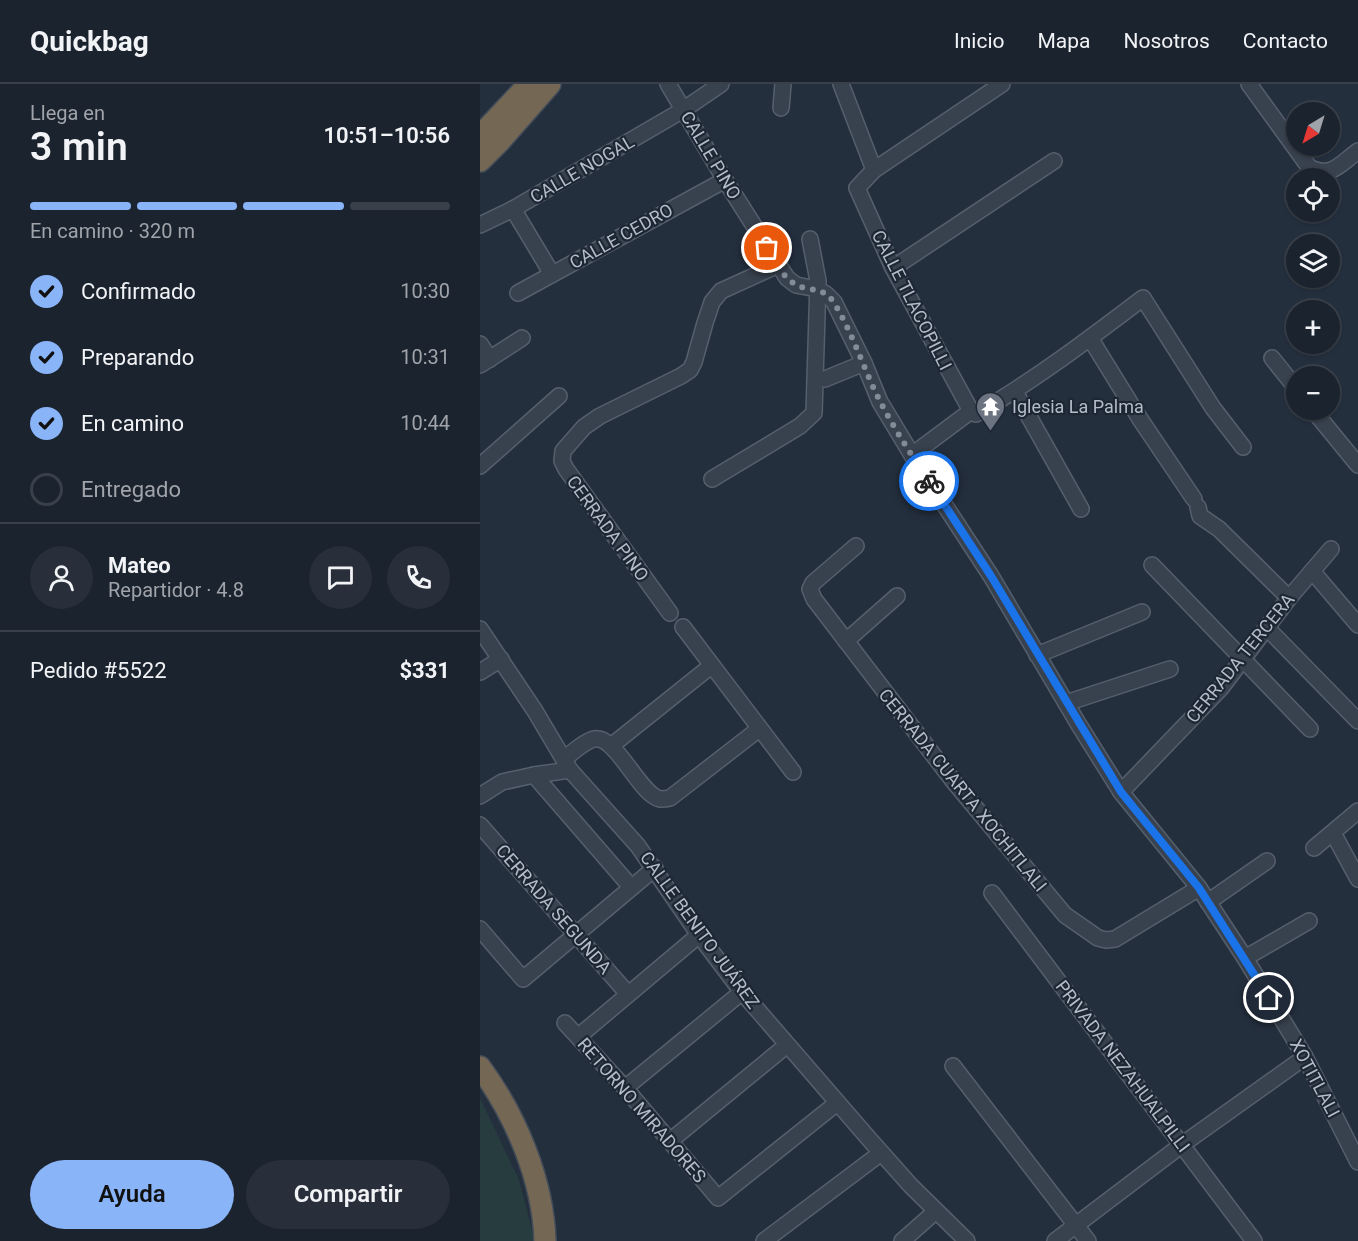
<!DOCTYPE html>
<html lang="es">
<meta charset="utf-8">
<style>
body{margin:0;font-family:Roboto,sans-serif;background:#282f3a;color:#f1f3f6;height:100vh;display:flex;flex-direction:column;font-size:22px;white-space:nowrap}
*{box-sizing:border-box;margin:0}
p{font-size:20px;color:#a0a4aa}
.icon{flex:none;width:33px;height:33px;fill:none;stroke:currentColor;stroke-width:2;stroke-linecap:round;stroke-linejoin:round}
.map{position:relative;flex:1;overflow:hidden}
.drawer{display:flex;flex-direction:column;background:#1b232e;width:480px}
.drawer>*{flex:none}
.needle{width:39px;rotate:218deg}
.controls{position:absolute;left:806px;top:18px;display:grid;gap:12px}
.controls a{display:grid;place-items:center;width:54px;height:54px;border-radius:50%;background:#1b232e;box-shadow:0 2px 4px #0004,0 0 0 2px #39404a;font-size:30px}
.pin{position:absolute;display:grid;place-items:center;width:51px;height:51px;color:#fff;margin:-26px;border:3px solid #fff;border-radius:50%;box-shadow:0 2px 6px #0007}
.courier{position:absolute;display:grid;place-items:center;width:60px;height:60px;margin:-30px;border:4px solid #1a73e8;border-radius:50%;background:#fff;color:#222;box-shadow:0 2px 8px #0007}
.headline em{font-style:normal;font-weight:600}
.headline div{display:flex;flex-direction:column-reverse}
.headline{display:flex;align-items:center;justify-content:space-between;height:102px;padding:0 30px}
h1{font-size:39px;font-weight:600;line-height:45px}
.bar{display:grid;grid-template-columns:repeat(4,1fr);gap:9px 6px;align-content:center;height:72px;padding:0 30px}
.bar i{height:8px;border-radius:4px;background:#39404a}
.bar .selected{background:#8ab4f8}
.bar p{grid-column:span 4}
.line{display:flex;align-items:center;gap:15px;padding:0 30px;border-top:2px solid #39404a}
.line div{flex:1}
.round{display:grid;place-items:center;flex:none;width:63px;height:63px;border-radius:32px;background:#282f3a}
ol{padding:0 30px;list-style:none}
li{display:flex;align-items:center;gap:18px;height:66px}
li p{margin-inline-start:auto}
li .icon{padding:6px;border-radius:50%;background:#8ab4f8;color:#111;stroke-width:4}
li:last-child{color:#a0a4aa}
li i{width:33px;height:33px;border:3px solid #39404a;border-radius:50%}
.button{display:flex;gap:12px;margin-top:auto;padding:12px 30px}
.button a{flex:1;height:69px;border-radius:36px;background:#8ab4f8;color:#111;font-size:24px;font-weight:600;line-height:69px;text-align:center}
.button a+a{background:#282f3a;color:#f1f3f6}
header{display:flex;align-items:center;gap:36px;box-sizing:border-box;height:84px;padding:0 30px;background:#1b232e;border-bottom:2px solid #39404a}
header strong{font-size:28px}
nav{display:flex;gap:33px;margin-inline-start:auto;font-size:21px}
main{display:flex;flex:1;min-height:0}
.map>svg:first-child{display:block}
.park{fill:#263c3f}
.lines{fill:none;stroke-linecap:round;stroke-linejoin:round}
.minor-casing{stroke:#565f6c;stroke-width:18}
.highway-casing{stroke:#434c59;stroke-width:24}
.minor{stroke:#38414e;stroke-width:15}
.highway{stroke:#746855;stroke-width:21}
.done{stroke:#828b98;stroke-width:6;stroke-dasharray:0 10.8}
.route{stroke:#1a73e8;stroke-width:8}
.labels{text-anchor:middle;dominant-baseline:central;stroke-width:4.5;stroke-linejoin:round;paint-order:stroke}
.street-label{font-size:18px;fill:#b4bcc9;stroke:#1d2633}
.poi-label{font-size:18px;fill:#b4bcc9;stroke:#1d2633;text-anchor:start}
</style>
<header>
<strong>Quickbag</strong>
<nav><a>Inicio</a><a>Mapa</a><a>Nosotros</a><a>Contacto</a></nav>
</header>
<main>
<section class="drawer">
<div class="headline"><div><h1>3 min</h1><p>Llega en</p></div><em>10:51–10:56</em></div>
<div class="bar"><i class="selected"></i><i class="selected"></i><i class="selected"></i><i></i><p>En camino · 320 m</p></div>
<ol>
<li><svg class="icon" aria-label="check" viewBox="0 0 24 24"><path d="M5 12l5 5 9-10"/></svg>Confirmado<p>10:30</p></li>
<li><svg class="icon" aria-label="check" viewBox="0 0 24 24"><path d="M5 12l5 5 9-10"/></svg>Preparando<p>10:31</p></li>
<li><svg class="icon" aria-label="check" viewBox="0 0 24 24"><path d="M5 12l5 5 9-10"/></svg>En camino<p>10:44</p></li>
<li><i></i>Entregado</li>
</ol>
<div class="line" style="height:108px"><a class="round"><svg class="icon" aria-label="person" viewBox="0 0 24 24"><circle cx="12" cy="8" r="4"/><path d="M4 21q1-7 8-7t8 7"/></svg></a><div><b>Mateo</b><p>Repartidor · 4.8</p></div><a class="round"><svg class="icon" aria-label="chat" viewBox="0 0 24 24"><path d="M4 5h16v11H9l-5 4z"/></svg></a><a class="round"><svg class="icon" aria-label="phone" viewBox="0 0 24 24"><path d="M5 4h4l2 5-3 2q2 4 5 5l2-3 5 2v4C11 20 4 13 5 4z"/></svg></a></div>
<div class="line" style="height:78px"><div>Pedido #5522</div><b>$331</b></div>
<div class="button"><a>Ayuda</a><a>Compartir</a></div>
</section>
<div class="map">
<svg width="878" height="1157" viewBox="0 0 878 1157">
<rect width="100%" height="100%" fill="#242f3e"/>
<!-- park -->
<polygon class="park" points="0,1014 39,1096 55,1157 0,1157"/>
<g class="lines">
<defs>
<g id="minor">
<polyline points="188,0 245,96 307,194 316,201 337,205 346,210 354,218 384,279 400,318 432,371 511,492 599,641 641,708 719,804 765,874 825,973 878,1078"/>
<polyline points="361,0 394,86"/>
<path d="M769,0l60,83c22,12 31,-3 49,-16"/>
<polyline points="301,24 303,0"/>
<polyline points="33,125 72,190"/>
<polyline points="0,141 33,125 203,26 241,0"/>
<polyline points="413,184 574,77"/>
<polyline points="38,209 245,96"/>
<polyline points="610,254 660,335 714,415"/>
<polyline points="0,260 10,275"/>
<polyline points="792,274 816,304"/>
<polyline points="0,281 42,254"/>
<polyline points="345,295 384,279"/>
<polyline points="535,308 601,425"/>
<polyline points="833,326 878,381"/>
<polyline points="491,327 413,184 377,104 394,86 522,0"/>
<path d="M432,371l59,-44 5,3c59,-34 113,-75 167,-116l70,110 30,39"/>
<polyline points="0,382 79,312"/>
<polyline points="232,395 320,342 334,329 338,197 330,155"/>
<polyline points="718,423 720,432 739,445 809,514"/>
<polyline points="376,462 333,499 330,505 334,515 474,698 580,825 585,831 618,854 626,856 635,855 719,804"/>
<polyline points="672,481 830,645"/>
<polyline points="832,487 878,541"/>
<polyline points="190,529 86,385 82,377 83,367 104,343 120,332 201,292 210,286 214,278 225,239 232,218 241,207 298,181"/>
<polyline points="203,543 313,688"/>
<polyline points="787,544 878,637"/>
<polyline points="0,545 55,627 90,686 158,762 219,851 262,908 390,1056 431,1102 487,1157"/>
<polyline points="366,557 417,512"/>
<polyline points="557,571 662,528"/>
<polyline points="0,588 21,575"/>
<polyline points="586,619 690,585"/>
<polyline points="131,662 231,582"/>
<path d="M84,675c8,-6 17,-15 27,-19 23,-11 47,54 69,59 3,0 6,0 10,-1l89,-69"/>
<polyline points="54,691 151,803"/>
<polyline points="641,708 741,604 809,514 851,465"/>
<polyline points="0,712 22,698 54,691 90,686"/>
<polyline points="0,741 148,910"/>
<polyline points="853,749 878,795"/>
<polyline points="834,764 878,727"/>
<polyline points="512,809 774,1157"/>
<polyline points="728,818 787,777"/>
<polyline points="0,845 43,895 175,784"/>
<polyline points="765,874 829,837"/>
<polyline points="85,939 145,1004 238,1114 357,1019"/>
<polyline points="99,952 219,851"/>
<polyline points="473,982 608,1157"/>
<polyline points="145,1004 262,908"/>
<polyline points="190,1057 307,961"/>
<polyline points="284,1157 401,1069"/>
<polyline points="422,1157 456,1127"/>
<polyline points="575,1157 703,1060 825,973"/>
</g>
<g id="highway">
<polyline points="0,52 49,0"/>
<polyline points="0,77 20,57 70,0"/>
<path d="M0,983c36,49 63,113 65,174"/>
</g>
</defs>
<!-- minor casing -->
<use href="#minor" class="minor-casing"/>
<!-- highway casing -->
<use href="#highway" class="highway-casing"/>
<!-- minor -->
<use href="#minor" class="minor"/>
<!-- highway -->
<use href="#highway" class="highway"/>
</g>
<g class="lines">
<!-- done -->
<path class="done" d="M287,164c8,12 15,29 28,36 15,9 28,1 39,19 20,32 30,68 47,100 14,27 31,53 48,78"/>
<!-- route -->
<polyline class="route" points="449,397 511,492 641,708 719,804 789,914"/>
</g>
<!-- icons -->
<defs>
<symbol id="temple-pin" viewBox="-11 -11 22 30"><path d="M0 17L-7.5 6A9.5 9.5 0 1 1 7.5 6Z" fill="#6b7280" stroke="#1d2633"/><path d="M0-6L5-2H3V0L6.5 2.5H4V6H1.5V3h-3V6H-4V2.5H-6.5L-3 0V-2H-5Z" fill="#fff"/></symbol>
</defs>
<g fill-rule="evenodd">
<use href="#temple-pin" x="494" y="306" width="33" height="45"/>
</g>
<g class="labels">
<!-- street labels -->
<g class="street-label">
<text transform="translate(231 71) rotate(59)">CALLE PINO</text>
<text transform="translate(102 85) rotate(-30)">CALLE NOGAL</text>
<text transform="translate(141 152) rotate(-29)">CALLE CEDRO</text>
<text transform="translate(432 216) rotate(63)">CALLE TLACOPILLI</text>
<text transform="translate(128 444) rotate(54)">CERRADA PINO</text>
<text transform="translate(760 574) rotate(-51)">CERRADA TERCERA</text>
<text transform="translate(483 706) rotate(51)">CERRADA CUARTA XOCHITLALI</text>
<text transform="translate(74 825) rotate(49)">CERRADA SEGUNDA</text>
<text transform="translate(220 846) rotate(54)">CALLE BENITO JUÁREZ</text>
<text transform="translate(643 982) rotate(53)">PRIVADA NEZAHUALPILLI</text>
<text transform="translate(835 994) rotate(62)">XOTITLALI</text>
<text transform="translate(162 1026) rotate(49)">RETORNO MIRADORES</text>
</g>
<!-- poi labels -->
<g class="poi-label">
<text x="532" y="322">Iglesia La Palma</text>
</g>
</g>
</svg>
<div class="controls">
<a><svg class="needle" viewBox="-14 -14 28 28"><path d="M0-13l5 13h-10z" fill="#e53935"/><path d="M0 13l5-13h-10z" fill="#a0a4aa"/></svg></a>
<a><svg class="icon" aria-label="locate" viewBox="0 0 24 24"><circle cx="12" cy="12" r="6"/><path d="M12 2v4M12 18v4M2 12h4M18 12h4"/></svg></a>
<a><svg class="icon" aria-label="layers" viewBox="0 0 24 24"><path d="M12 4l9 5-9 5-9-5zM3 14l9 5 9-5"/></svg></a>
<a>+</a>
<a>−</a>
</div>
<div class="pin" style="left:287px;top:164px;background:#ea580c"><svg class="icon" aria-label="bag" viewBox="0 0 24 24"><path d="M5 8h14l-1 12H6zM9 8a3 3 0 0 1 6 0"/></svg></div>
<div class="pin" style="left:789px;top:914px;background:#1f2937"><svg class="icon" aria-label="home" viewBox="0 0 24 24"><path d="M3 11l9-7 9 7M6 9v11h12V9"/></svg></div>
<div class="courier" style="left:449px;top:397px"><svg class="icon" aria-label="bike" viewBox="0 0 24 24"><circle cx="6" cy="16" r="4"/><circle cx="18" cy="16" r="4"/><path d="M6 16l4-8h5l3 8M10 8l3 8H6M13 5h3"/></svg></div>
</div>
</main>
